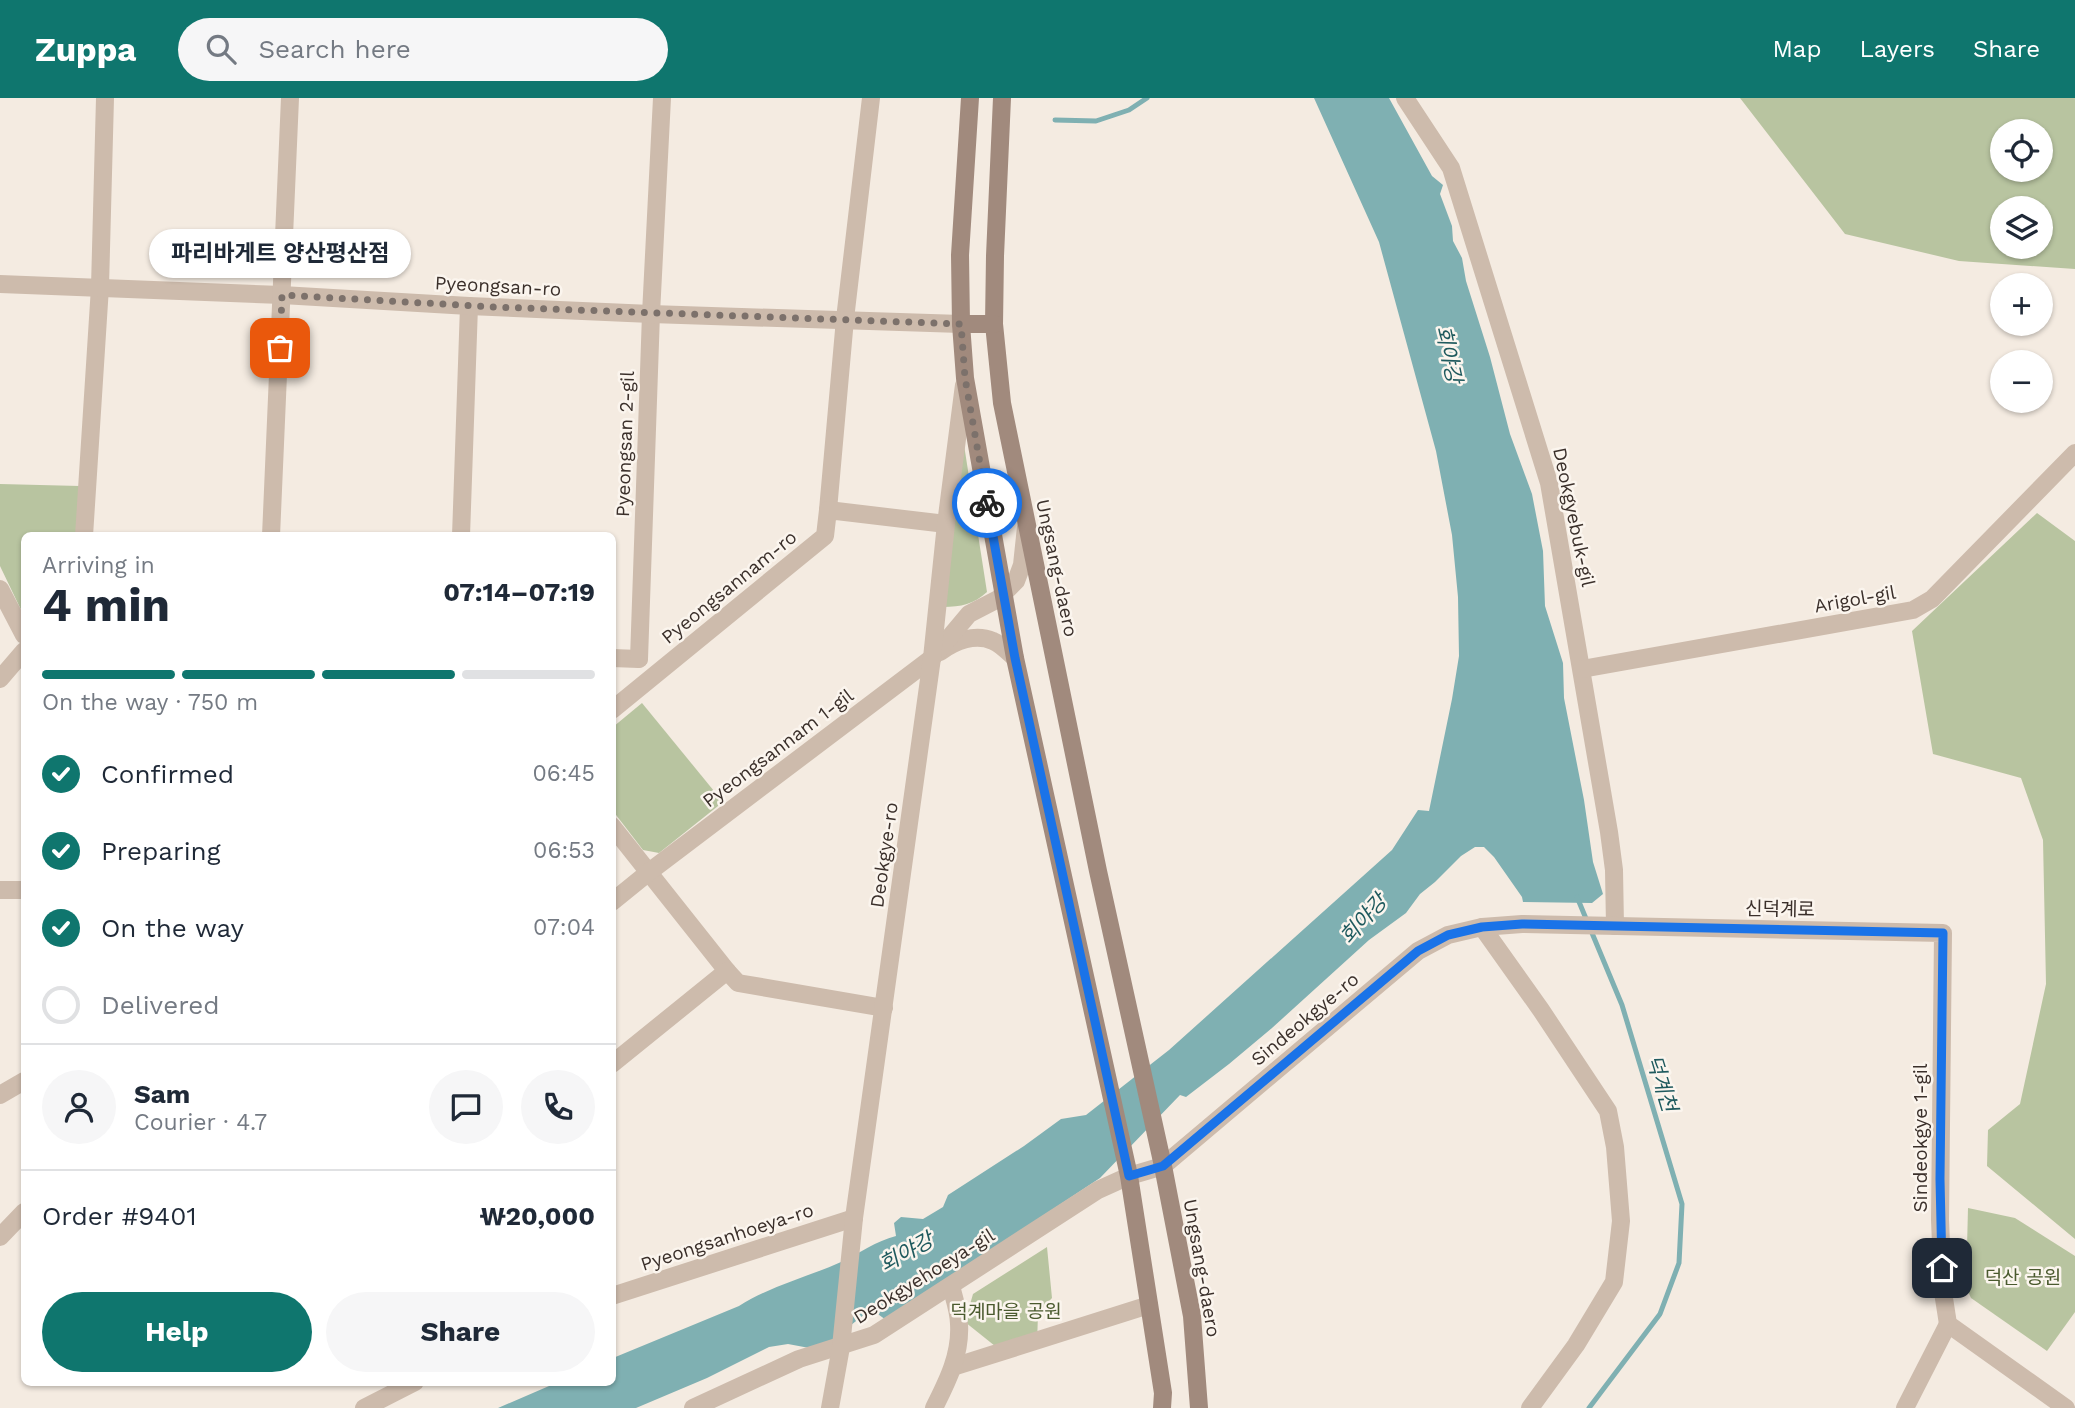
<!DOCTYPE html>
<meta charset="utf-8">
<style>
body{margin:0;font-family:"Work Sans","Noto Sans KR",sans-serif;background:#f6f6f7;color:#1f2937;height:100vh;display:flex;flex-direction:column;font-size:26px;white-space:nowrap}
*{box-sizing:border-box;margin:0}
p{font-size:23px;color:#747a83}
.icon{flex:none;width:38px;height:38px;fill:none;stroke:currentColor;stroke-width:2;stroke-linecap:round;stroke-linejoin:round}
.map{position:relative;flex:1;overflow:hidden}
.panel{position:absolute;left:21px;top:434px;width:595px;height:854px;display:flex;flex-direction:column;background:#fff;border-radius:10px;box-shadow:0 2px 5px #0004}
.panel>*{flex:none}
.fabs{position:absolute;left:1990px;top:21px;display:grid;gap:14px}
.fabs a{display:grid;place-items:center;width:63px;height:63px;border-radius:50%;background:#fff;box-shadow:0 2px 5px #0004;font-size:35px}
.pin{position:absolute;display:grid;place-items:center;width:60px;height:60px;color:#fff;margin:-30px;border-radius:14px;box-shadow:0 4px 10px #0006}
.courier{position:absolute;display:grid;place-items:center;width:70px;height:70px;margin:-35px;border:5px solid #1a73e8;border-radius:50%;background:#fff;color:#222;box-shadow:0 2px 9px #0007}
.bubble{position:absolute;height:49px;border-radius:24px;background:#fff;box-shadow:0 2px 5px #0004;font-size:23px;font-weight:700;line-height:49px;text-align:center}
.head em{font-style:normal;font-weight:700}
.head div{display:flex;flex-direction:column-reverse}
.head{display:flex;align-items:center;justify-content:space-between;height:119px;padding:0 21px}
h1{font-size:46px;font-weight:700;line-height:52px}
.bar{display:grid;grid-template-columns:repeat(4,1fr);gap:10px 7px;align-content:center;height:84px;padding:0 21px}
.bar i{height:9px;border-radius:5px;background:#e0e1e3}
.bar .active{background:#0f766e}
.bar p{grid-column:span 4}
.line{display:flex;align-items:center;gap:18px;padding:0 21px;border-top:2px solid #e0e1e3}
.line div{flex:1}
.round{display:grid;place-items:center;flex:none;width:74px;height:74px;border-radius:37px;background:#f6f6f7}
ol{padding:0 21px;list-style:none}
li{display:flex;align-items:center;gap:21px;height:77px}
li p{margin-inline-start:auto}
li .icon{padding:7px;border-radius:50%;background:#0f766e;color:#fff;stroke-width:4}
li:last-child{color:#747a83}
li i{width:38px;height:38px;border:4px solid #e0e1e3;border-radius:50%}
.button{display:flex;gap:14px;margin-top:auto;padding:14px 21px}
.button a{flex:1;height:80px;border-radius:42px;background:#0f766e;color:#fff;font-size:28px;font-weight:700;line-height:80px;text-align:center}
.button a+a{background:#f6f6f7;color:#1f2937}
header{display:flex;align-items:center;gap:42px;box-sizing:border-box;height:98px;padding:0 35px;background:#0f766e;color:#fff}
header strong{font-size:33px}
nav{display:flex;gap:38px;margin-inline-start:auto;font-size:24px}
.search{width:490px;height:63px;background:#f6f6f7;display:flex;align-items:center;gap:18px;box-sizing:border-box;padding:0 24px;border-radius:38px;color:#747a83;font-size:26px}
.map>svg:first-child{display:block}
.green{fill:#b8c4a0;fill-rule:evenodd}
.water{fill:#7fb0b2}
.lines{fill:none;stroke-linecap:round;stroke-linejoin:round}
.stream{stroke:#7fb0b2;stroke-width:5}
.minor{stroke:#cdbbac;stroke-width:18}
.tertiary{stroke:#cdbbac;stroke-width:18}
.secondary{stroke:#a18a7d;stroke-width:18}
.done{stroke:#7c716b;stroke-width:7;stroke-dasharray:0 12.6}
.route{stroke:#1a73e8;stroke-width:9}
.labels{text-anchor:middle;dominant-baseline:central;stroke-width:5;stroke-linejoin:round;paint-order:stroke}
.street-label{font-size:19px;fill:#3b302b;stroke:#fbf5ee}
.park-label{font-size:19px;fill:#4a5a2e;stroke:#fbf5ee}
.water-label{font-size:21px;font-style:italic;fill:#1f5a5e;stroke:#fbf5ee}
</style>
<header>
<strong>Zuppa</strong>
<div class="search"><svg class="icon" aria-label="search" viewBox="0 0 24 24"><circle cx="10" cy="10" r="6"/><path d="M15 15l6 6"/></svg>Search here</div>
<nav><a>Map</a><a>Layers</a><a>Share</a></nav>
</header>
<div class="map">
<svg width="2075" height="1310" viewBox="0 0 2075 1310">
<rect width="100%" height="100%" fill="#f4ebe1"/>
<!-- green -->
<g class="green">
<path d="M1740,0h335v171l-116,-8 -114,-27zM2002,33h38v39h-38zM2002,110h38v39h-38z"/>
<path d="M964,347l23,147c-13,12 -26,15 -44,15z"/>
<polygon points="0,386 80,388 76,437 24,438 24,518 0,468"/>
<polygon points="2037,415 2075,443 2075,1141 1987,1068 1988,1032 2020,1006 2046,886 2043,742 2021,680 1933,656 1912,533"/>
<polygon points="642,605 723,704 659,755 643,752 613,713 613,629"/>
<polygon points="1968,1110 2015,1120 2075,1158 2075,1214 2047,1253 1971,1200 1966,1189"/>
<polygon points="1047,1149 1052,1200 1038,1215 1037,1247 1005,1256 965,1224 973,1196"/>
</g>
<!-- water -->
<path class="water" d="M1314,0h75l43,78 11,9 -3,9 12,32 1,15 9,17 4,23 24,76 20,77 22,60 11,57 2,55 18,57 1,35 20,102 9,62 10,32 -11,9 -69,-1 -1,-5 -28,-40 -10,-10h-9l-14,9 -26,26 -15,12 -14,19 -37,27 -97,88 -43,36 -43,33 -6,-2 -80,83 -214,142 -15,-11 -51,41 -32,-6 -19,3 -62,31 -71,30h-138l58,-25 56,-1 1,-24 126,-52c31,-20 69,-29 102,-44 19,-9 35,-21 55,-26l-2,-13 7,-6 22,2 20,-12 5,-12 76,-49 37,-27 25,-4 83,-65 223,-200 26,-40 11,1 23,-112 7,-43 -1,-59 -6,-62 -16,-84 -57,-209z"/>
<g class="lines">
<!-- stream -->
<g class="stream">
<polyline points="1055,22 1096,23 1129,12 1147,0"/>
<polyline points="1577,799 1622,907 1682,1106 1679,1165 1660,1216 1589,1310"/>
</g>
<!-- minor -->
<g class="minor">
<polyline points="1405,0 1451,70 1549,385 1609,734 1614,772 1615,828"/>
<polyline points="828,412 845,221 871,0"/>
<polyline points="84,438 100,189 105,0"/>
<polyline points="461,438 469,208"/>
<polyline points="0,491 24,537"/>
<polyline points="612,560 639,561"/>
<polyline points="639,561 651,216 662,0"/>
<polyline points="1582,571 1913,512 1932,501 2075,355"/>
<polyline points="0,581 24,553"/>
<polyline points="612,612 825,438 828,412 946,426"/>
<polyline points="612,728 727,873 738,885 884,910"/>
<polyline points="0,792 24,792"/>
<polyline points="612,804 649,774 932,560"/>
<polyline points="1482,829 1541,912 1608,1013 1615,1049 1621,1123 1614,1184 1576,1247 1530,1310"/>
<polyline points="612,966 727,873"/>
<polyline points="0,1139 24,1114"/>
<polyline points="612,1198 854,1120"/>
<polyline points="953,1269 1149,1207"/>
<polyline points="364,1310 415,1284"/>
<polyline points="693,1310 799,1261 874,1237 1098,1092 1129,1078"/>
<path d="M934,1310c13,-26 27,-53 25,-84 0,-12 -5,-26 -8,-38"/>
<polyline points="1905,1310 1948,1226"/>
</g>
<!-- tertiary -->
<g class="tertiary">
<polyline points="0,186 282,197 469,208 651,216 961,226"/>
<polyline points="271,438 290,0"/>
<path d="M940,554c15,-11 35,-19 53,-11 8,3 16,12 22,17"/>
<polyline points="932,560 969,516 998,501 1016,483 1022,467 1026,429"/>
<polyline points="0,997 24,983"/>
<polyline points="1129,1078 1163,1068 1418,853 1448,837 1482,829 1522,826 1943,835 1940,1122 1943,1194 1948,1226 2066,1310"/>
<polyline points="830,1310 841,1249 854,1120 932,560 946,426 964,287"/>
</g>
<!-- secondary -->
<g class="secondary">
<polyline points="970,0 960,157 961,226 965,280 1015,560 1129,1078 1163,1295 1162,1310"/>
<polyline points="1002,0 995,158 994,226 1002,305 1098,773 1163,1068 1192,1218 1199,1310"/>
<polyline points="961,226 994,226"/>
</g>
</g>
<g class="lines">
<!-- done -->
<polyline class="done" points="280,250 282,197 495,209 961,226 965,280 987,405"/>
<!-- route -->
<polyline class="route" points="987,405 1015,560 1129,1078 1163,1068 1418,853 1448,837 1482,829 1522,826 1943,835 1940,1081 1942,1170"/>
</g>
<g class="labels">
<!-- street labels -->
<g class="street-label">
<text transform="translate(498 188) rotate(3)">Pyeongsan-ro</text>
<text transform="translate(625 346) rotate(-88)">Pyeongsan 2-gil</text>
<text transform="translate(1574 419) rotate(78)">Deokgyebuk-gil</text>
<text transform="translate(1057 470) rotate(78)">Ungsang-daero</text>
<text transform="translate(729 489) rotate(-39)">Pyeongsannam-ro</text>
<text transform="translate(1855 501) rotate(-10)">Arigol-gil</text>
<text transform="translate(778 650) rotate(-37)">Pyeongsannam 1-gil</text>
<text transform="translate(884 757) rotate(-82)">Deokgye-ro</text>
<text transform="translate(1780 811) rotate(1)">신덕계로</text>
<text transform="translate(1305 921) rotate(-40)">Sindeokgye-ro</text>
<text transform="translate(1920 1040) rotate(-90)">Sindeokgye 1-gil</text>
<text transform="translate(727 1139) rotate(-18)">Pyeongsanhoeya-ro</text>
<text transform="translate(1202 1170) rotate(80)">Ungsang-daero</text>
<text transform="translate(924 1178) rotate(-32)">Deokgyehoeya-gil</text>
</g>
<!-- park labels -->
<g class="park-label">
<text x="2023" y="1179">덕산 공원</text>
<text x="1006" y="1213">덕계마을 공원</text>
</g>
<!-- water labels -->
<g class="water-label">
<text transform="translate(1449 256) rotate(78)">회야강</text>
<text transform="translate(1363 821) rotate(-48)">회야강</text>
<text transform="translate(1662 985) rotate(73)">덕계천</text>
<text transform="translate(906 1154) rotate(-29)">회야강</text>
</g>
</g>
</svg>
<div class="fabs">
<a><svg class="icon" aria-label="locate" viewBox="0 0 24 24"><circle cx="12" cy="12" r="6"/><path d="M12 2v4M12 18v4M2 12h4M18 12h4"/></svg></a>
<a><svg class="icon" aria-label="layers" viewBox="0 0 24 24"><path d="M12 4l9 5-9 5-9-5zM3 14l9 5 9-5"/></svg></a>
<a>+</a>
<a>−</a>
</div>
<div class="pin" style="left:280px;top:250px;background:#ea580c"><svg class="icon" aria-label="bag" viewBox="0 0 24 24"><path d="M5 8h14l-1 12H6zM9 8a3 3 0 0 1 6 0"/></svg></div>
<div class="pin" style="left:1942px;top:1170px;background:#1f2937"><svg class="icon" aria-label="home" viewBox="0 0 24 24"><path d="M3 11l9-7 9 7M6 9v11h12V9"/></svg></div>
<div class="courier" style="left:987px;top:405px"><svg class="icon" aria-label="bike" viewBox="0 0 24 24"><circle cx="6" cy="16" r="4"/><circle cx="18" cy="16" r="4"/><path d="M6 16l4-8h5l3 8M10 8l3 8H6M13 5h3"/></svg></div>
<div class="bubble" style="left:149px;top:131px;width:262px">파리바게트 양산평산점</div>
<section class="panel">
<div class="head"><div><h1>4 min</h1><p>Arriving in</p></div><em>07:14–07:19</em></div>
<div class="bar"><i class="active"></i><i class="active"></i><i class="active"></i><i></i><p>On the way · 750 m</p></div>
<ol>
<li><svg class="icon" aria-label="check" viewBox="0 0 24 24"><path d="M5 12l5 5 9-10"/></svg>Confirmed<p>06:45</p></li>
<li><svg class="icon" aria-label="check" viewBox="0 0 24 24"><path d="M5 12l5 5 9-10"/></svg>Preparing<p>06:53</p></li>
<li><svg class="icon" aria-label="check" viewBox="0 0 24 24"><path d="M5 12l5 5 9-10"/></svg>On the way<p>07:04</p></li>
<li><i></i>Delivered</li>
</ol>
<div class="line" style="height:126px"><a class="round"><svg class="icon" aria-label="person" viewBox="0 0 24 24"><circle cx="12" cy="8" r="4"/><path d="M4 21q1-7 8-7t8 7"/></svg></a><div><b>Sam</b><p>Courier · 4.7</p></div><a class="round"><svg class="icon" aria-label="chat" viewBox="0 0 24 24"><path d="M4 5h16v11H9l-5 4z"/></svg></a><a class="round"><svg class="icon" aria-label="phone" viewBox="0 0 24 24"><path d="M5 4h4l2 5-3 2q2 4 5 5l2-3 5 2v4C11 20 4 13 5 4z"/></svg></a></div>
<div class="line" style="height:91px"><div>Order #9401</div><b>₩20,000</b></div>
<div class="button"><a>Help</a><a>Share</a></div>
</section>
</div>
